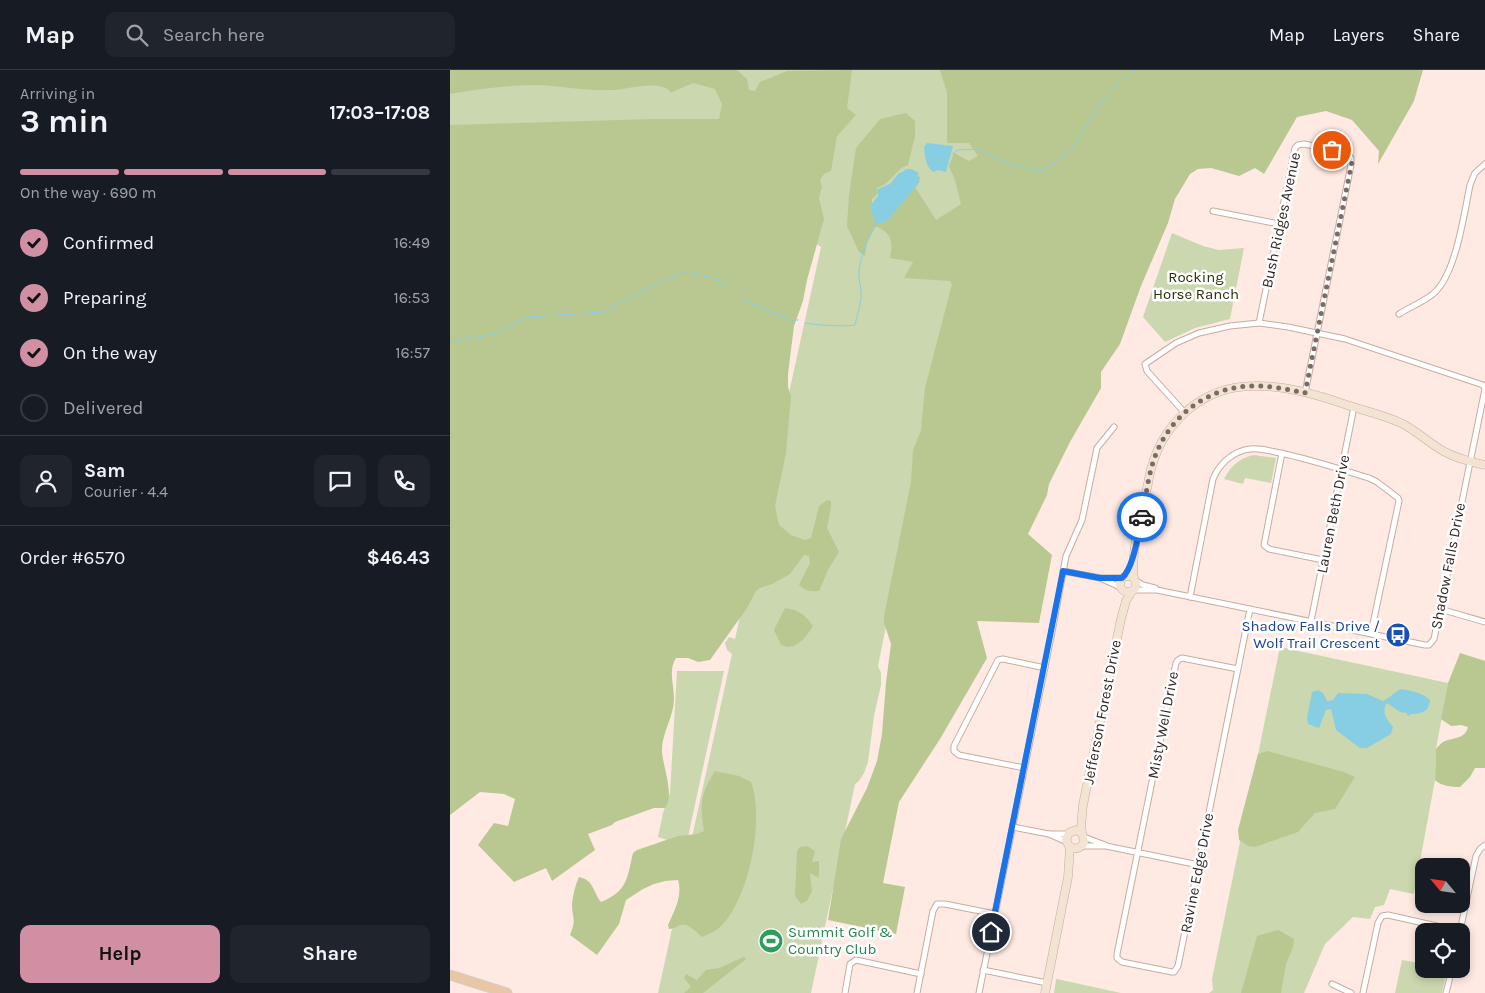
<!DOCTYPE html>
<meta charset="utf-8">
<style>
body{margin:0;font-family:Karla,sans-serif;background:#20242c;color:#f1f3f6;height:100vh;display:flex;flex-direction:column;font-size:19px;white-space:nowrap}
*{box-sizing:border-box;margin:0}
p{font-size:16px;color:#9ea1a6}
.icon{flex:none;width:28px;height:28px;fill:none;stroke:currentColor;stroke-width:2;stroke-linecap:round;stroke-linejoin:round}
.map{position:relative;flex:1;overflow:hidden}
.sheet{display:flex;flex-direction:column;background:#171b24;width:450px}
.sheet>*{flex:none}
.needle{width:32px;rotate:299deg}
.buttons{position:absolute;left:965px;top:788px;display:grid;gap:10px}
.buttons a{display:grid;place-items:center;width:55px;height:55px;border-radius:10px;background:#171b24;box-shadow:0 2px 8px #0003;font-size:25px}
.pin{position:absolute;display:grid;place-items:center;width:42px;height:42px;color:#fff;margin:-21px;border:2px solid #fff;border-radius:50%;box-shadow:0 1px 5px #0007}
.courier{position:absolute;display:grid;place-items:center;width:50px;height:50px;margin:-25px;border:4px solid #1a73e8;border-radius:50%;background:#fff;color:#222;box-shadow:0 1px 6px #0007}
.summary em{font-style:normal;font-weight:700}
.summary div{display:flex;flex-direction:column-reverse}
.summary{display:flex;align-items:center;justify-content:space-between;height:85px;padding:0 20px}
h1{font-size:32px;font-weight:700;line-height:38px}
.bar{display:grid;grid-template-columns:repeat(4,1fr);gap:8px 5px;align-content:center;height:60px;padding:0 20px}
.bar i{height:6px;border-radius:4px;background:#363941}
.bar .on{background:#d18fa4}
.bar p{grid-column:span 4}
.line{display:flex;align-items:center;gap:12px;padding:0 20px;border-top:1px solid #363941}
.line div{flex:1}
.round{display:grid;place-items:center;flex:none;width:52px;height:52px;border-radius:10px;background:#20242c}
ol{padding:0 20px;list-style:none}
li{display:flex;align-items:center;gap:15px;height:55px}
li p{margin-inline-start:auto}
li .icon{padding:5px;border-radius:50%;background:#d18fa4;color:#111;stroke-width:4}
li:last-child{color:#9ea1a6}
li i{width:28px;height:28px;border:2px solid #363941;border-radius:50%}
.primary-button{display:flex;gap:10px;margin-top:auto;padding:10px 20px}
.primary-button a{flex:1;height:58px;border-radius:10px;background:#d18fa4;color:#111;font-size:20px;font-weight:700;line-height:58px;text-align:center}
.primary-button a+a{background:#20242c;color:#f1f3f6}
header{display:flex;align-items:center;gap:30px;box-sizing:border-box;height:70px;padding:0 25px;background:#171b24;border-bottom:1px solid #363941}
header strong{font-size:24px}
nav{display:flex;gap:28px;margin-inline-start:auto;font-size:18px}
.search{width:350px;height:45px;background:#20242c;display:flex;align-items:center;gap:12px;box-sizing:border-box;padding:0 18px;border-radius:10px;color:#9ea1a6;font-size:19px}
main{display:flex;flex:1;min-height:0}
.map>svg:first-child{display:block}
.green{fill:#cbd7ae}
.forest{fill:#b9c891}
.water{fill:#88cee3}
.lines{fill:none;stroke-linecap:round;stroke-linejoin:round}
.stream{stroke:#88cee3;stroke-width:1}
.street-casing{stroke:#c9aba0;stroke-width:7}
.secondary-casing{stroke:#c9aba0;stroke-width:9}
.primary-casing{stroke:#d2cfce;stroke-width:11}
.street{stroke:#fff;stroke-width:5}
.secondary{stroke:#f3e3d2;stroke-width:8}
.primary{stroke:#e8c7a4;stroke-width:9}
.done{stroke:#796b66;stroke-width:5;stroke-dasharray:0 9}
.route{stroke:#1a73e8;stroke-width:6}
.labels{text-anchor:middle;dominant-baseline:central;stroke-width:5;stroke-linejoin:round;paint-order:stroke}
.street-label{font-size:15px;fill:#322722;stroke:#fff}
.park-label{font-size:15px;fill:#262e03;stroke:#fff}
.transit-label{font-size:15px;fill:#164399;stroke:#fff;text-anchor:end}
.leisure-label{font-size:15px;fill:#27864d;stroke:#fff;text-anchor:start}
</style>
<header>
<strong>Map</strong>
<div class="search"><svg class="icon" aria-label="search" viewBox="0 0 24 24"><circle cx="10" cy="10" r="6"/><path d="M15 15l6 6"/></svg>Search here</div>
<nav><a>Map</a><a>Layers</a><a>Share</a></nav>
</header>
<main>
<section class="sheet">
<div class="summary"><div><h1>3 min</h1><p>Arriving in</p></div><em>17:03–17:08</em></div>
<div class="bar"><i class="on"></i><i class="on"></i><i class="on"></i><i></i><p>On the way · 690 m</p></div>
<ol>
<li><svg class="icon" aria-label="check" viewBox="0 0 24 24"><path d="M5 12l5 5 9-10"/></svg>Confirmed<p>16:49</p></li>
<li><svg class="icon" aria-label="check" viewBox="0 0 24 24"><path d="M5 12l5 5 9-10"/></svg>Preparing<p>16:53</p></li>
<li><svg class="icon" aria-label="check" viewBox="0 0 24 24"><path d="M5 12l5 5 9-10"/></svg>On the way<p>16:57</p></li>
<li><i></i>Delivered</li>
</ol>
<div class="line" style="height:90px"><a class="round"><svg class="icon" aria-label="person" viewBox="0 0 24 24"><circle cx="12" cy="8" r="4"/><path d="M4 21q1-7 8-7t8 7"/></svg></a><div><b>Sam</b><p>Courier · 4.4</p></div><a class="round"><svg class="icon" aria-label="chat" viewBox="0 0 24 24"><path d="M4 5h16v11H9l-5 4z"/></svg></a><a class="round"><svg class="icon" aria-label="phone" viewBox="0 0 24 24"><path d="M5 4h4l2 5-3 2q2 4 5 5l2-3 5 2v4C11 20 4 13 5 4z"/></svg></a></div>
<div class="line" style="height:65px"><div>Order #6570</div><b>$46.43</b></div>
<div class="primary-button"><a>Help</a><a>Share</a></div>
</section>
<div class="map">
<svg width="1035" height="923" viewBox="0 0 1035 923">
<rect width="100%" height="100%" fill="#feeae3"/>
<!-- green -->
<g class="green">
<polygon points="0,0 556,0 512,179 428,596 431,603 431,615 424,646 418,692 414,703 409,711 405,714 361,923 208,923 282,584 277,580 275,573 279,567 285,569 371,177 203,54 0,62"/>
<polygon points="722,163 753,176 769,180 794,178 780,249 745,258 715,272 693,247"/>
<path d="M803,385l23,3 -5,25 -26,-5 -2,6 -19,-5c7,-13 14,-20 29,-24z"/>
<polygon points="830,577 998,613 986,679 985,710 964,824 940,819 934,835 925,837 920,849 903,847 875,874 854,923 759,923 763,920 762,909"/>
<polygon points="227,601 274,601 236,776 208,767 213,743 220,723"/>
<polygon points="952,890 974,894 974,899 997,899 992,923 945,923"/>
<polygon points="606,909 607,909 671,923 604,923"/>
</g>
<!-- forest -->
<g class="forest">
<path d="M0,0h287l10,9 2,11 6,1 5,-9 27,-11 65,-1 -5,38 9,7 -19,21 -6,35 -7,3 -4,6 2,7 -3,11 5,21 -17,61 -4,21 -9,25 -6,48v13l3,10 -5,56 -11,53 4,19 12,10 14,5 6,-2 8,-32 8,-6 4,1v6l-4,21 12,24 -11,18 -9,21c-8,1 -14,0 -20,-6l11,-22 -1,-7 -5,-1 -14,19 -18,10 -12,4 -4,3 -9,17 -37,52 -12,2 -10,-4h-12c-8,12 -2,27 -2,41 0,18 -13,35 -12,53 1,14 13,45 3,56h-11l-39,14 -3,3 -24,9 7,16 -43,31 -6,-13 -32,14 -36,-37 16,-22 14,3 7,-27 -11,-5 -24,-2 -30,23v-690l204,-6h65l3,-15 -7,-15 -22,-6 -23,10v-2c-12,-12 -44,-1 -60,-1 -24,1 -48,-4 -72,-5 -30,0 -59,4 -88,9z"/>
<path d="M490,0h483l-9,31 -36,63 1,-13 -27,-31 -26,-9 -29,6 -33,57 -9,-6 -16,8 -28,-8 -13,1 -8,5 -15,25 -7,24 -27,63 -21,58 -19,28v16l-31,54 -21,42 -2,11 -19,39 24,21 -13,68 -62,-2 10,37 -47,81 -41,63 -16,81 22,4 -9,47 -68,-14 13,-81 26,-51 10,-27 5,-27 4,-52 5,-38 -7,-21v-7l27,-134 2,-32 8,-20 4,-42 27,-104 -2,-3 -46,-3 9,-16 -23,-4c3,-17 2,-25 -15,-32l-8,16 -2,14 -6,-4 -12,-26 2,-31 7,-47 24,-29 26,-6 9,8v15l-7,29c-13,4 -15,17 -31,23 2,6 0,7 -5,11v8l43,-20 21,33 25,-16 -6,-24 -6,-14 5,-13 15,8 9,-5 -9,-13h-22v-50z"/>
<path d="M335,538c15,2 20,7 28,18 -7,11 -17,26 -32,19l-7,-15z"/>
<path d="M1010,583l25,8v107h-10l-5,9 -10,10c-9,0 -19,-1 -25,-7l1,-31c2,-2 4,-5 7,-7 9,-5 22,-2 25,-15l-7,-2 -10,1 -10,-7 7,-36z"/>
<polygon points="817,681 894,702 905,707 885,739 865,743 848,762 805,777 798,776 789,770 788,760 808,684"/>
<path d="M265,701l24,5 12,6c14,37 -2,119 -32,146 -4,4 -11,6 -17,9 -6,-5 -13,-14 -21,-12 -5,1 -6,4 -12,4l-1,-4c6,-14 15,-29 10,-45l-13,1 -11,3 -11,5 -17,11 -7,24 -22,31 -27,-20c7,-17 2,-16 2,-31 1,-10 3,-18 7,-27 15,3 14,15 22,25 27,-11 26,-24 32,-49l4,-3 41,-14 19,-2 7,-3c-4,-26 -4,-37 11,-60z"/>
<polygon points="357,776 365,781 362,792 369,791 369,808 360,803 362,821 357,831 351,834 345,826 347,781 350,777"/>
<polygon points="828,860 844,869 843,877 836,894 831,923 791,923 807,866"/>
<polygon points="294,887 296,889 253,923 234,923 241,917 234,908 236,904 247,910 256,900 269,898"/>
</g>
<!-- water -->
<g class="water">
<path d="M477,73l26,3 -7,26 -8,-2 -5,2c-8,-7 -8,-16 -9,-25z"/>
<polygon points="457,99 461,99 469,103 467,106 470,107 469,113 437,151 426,155 420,136 428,126 428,119 440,114 448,104"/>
<path d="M951,619c11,2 20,3 29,11 -1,12 -9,14 -19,14l-2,2 -2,-1v-2l-7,-1 -13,-9c-6,9 0,17 6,24l-2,7 -24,14h-7l-24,-18 -5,-21 -5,1 -7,18 -11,-4 -1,-6 5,-26 6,-2 5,3 4,8 6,-1 5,-7 29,1 16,7c7,-3 11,-9 18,-12z"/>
</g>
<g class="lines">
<!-- stream -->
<g class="stream">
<polyline points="502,84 508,80 529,79 556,93 590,101 600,96 624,77 651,32 666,15 685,0"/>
<path d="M355,253c7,2 44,4 50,2 2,-9 5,-18 6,-26 1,-8 -1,-13 -2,-20 -2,-16 9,-41 17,-54"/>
<polyline points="0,272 44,264 78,247 153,242 212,211 229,204 236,203 265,208 278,217 290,229 341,250 348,250"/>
</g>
<defs>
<g id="street">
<polyline points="763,141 829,154"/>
<path d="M949,244c11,-7 24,-12 34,-20 23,-19 31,-80 37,-109l5,-12 10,-9"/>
<polyline points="809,253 845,78 848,75 854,74 897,83 901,88 901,95 855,323"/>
<polyline points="832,383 814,475 819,479 873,490"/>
<polyline points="613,501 650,508 670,517"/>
<polyline points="650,508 672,508"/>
<polyline points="685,510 693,515 705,518"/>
<polyline points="684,520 707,520 975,575 979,575 984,569 1035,319 1033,315 895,269 838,257 809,253 780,256 749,263 726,273 695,294 697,301 734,342"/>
<path d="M740,527l23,-118c6,-15 20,-28 37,-30 10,-1 20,2 30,4 30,6 59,16 89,25l8,4 21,16 1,3 -28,132"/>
<polyline points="990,539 1035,552"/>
<polyline points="861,551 904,337"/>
<polyline points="788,599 732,588 728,590 726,593 667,884 667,888 672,892 722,902 724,902 728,896 800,539"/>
<polyline points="574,698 509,685 504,681 504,676 548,590 553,589 595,598"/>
<polyline points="563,757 599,764 617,772"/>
<polyline points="599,764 619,764"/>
<polyline points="634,767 655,775"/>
<polyline points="632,776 656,776 749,795"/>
<polyline points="1010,861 1026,786 1030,779 1035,775"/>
<polyline points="533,900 597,913"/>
<polyline points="882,914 901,923"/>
<polyline points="395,923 400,894 406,890 471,904"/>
<polyline points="467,923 483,841 487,834 495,834 545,844"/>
<polyline points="529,923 602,562 616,486 632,450 647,378 664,357"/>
<polyline points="913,923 928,853 932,846 938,845 1009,861"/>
<polyline points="996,923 1002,899"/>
</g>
<g id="secondary">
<circle cx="678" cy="514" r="8"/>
<path d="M684,509c-4,-30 10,-72 15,-101 10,-52 51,-92 105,-92 31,-1 64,9 93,19 18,6 37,10 54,18 16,8 29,21 44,29 13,7 26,10 40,13"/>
<path d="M632,763l-6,-3 -7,3 -3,7 3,6c6,4 12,3 15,-4l-3,-15 2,-22 38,-186 5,-18 6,-10"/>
<polyline points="595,923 618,807 620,777"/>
</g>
<polyline id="primary" points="0,905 57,923"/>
</defs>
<!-- street casing -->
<use href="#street" class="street-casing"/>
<!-- secondary casing -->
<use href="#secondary" class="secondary-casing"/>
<!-- primary casing -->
<use href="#primary" class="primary-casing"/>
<!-- street -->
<use href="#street" class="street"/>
<!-- secondary -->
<use href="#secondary" class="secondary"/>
<!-- primary -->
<use href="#primary" class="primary"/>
</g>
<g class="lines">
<!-- done -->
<path class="done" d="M692,447c4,-20 6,-43 14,-63 16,-41 56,-69 100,-68 17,0 33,4 49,7l47,-231c-1,-11 -11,-10 -20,-12"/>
<!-- route -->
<path class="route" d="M541,862l72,-361 37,7h22c12,-11 16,-44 20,-61"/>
</g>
<!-- icons -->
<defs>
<symbol id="bus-disc" viewBox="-11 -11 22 22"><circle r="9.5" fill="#1a4fb4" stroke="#fff"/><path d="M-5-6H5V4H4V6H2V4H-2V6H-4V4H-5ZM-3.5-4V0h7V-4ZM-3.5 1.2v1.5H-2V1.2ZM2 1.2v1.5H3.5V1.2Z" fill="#fff"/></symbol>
<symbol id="stadium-disc" viewBox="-11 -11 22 22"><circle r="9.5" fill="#2e9e5b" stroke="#fff"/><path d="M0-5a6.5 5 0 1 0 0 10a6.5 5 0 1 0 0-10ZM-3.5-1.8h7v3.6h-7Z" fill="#fff"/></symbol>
</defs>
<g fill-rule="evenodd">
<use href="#bus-disc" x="934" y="551" width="28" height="28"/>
<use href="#stadium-disc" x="307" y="857" width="28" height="28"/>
</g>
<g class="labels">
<!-- street labels -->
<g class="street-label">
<text transform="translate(831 150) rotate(-78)">Bush Ridges Avenue</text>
<text transform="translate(883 444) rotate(-79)">Lauren Beth Drive</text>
<text transform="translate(998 496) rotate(-79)">Shadow Falls Drive</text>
<text transform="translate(652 642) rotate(-79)">Jefferson Forest Drive</text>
<text transform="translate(713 655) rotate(-79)">Misty Well Drive</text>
<text transform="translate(747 803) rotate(-79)">Ravine Edge Drive</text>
</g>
<!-- park labels -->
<g class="park-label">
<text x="746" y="207">Rocking<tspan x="746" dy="17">Horse Ranch</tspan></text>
</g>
<!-- transit labels -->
<g class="transit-label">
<text x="930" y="556">Shadow Falls Drive /<tspan x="930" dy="17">Wolf Trail Crescent</tspan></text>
</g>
<!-- leisure labels -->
<g class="leisure-label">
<text x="338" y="862">Summit Golf &amp;<tspan x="338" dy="17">Country Club</tspan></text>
</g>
</g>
</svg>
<div class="buttons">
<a><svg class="needle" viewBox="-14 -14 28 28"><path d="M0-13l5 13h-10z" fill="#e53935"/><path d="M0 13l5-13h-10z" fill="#9ea1a6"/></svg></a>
<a><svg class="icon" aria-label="locate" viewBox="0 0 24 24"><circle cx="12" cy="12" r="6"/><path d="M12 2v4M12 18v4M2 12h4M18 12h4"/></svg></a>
</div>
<div class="pin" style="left:882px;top:80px;background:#ea580c"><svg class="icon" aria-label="bag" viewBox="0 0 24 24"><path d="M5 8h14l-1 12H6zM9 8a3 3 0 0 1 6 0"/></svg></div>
<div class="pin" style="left:541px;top:862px;background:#1f2937"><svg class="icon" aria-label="home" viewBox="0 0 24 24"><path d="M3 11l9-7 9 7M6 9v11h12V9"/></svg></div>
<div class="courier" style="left:692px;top:447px"><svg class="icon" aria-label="car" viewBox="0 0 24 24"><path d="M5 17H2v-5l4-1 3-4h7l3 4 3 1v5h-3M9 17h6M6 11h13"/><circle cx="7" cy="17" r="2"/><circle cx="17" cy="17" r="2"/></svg></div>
</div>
</main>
